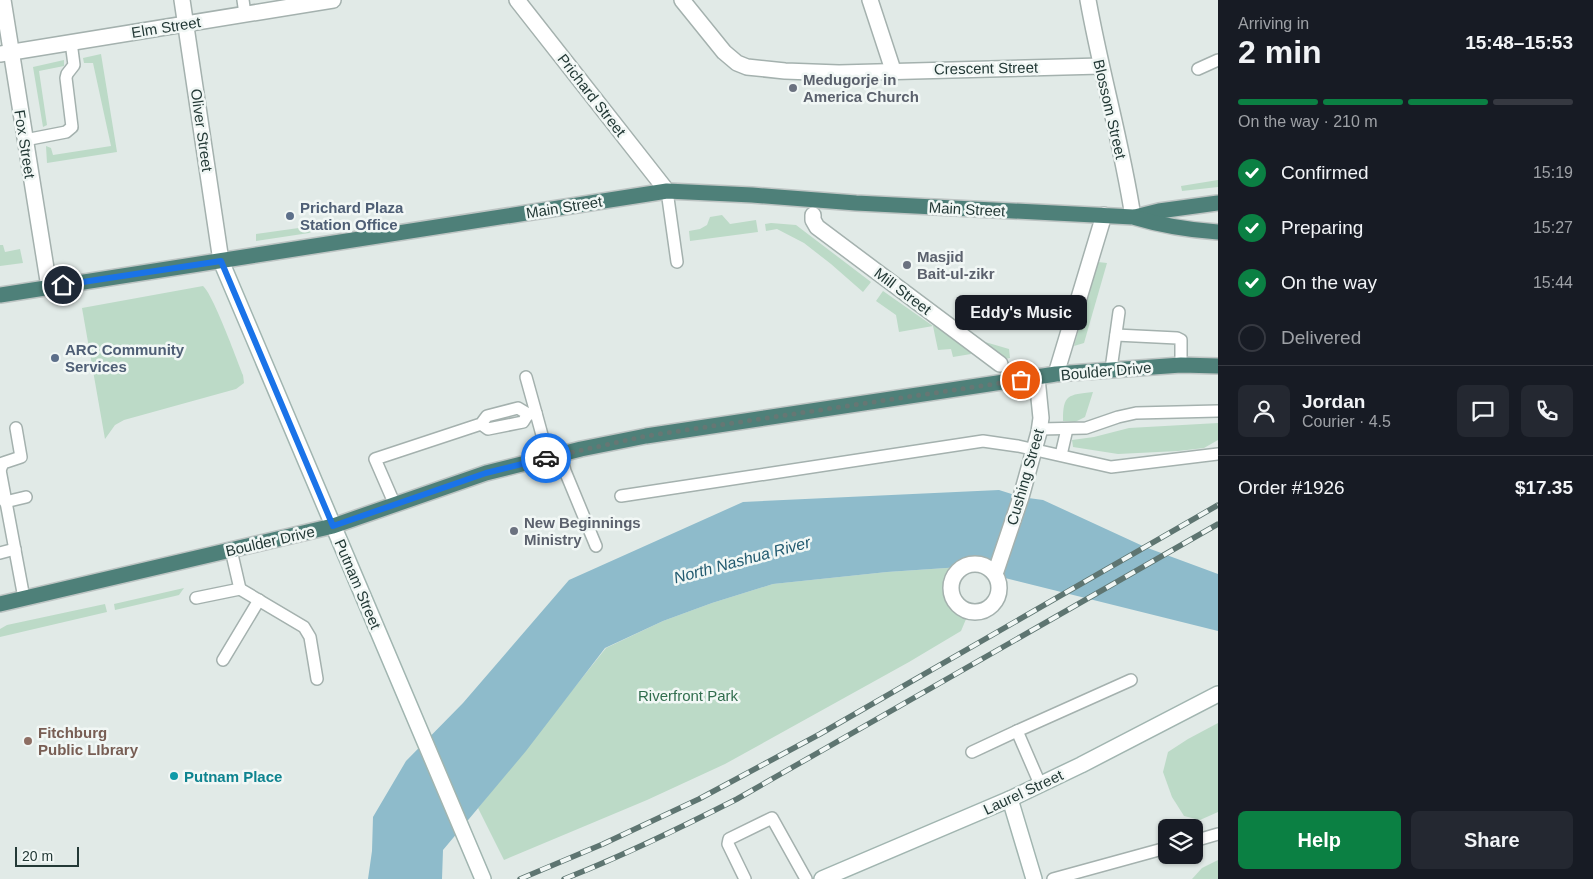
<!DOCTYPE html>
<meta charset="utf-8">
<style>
body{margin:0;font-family:Helvetica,sans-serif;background:#242831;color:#f1f3f6;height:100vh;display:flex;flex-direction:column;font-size:19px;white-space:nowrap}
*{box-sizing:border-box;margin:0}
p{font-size:16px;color:#9ea1a6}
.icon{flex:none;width:28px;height:28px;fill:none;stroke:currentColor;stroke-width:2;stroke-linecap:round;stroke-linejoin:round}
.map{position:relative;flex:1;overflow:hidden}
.details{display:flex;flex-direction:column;background:#171b24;width:375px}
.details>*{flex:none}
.buttons{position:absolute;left:1158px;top:819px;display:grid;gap:10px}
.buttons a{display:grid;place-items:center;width:45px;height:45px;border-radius:8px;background:#171b24;box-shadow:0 1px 4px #0004;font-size:25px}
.scale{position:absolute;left:15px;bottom:12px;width:64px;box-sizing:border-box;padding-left:5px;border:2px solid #233936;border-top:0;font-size:14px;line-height:18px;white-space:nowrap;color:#233936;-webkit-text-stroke:4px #f1f7f5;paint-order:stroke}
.pin{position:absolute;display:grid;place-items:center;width:42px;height:42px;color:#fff;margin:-21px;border:2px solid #fff;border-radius:50%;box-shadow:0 1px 5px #0007}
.courier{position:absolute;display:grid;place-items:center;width:50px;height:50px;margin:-25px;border:4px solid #1a73e8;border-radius:50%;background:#fff;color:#222;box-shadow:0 1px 6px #0007}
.bubble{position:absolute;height:35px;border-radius:8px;background:#171b24;box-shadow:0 1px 4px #0004;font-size:16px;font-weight:800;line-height:35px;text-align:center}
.summary em{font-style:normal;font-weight:800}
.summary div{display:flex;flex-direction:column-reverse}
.summary{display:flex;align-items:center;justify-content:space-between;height:85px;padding:0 20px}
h1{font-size:32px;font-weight:800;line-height:38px}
.bar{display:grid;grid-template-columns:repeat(4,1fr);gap:8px 5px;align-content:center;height:60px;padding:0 20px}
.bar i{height:6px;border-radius:4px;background:#363941}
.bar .current{background:#0b8043}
.bar p{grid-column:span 4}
.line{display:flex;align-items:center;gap:12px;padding:0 20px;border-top:1px solid #363941}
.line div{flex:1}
.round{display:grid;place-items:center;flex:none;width:52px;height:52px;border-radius:8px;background:#242831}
ol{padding:0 20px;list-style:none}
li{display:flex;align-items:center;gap:15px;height:55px}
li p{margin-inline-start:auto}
li .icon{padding:5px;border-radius:50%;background:#0b8043;color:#fff;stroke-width:4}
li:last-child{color:#9ea1a6}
li i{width:28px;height:28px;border:2px solid #363941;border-radius:50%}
.primary-button{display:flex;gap:10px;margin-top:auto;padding:10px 20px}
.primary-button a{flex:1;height:58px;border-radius:8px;background:#0b8043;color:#fff;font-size:20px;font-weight:800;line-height:58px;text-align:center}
.primary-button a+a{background:#242831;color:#f1f3f6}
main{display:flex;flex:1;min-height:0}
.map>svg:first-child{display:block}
.green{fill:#bcdac7}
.water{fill:#8ebbcb}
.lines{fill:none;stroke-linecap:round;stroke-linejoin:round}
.service-casing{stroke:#a4b1ae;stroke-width:14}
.pedestrian-casing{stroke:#a4b1ae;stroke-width:18}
.minor-casing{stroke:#a4b1ae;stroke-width:18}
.tertiary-casing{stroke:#a4b1ae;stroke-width:18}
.secondary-casing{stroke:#a1b5b0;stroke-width:18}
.trunk-casing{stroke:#bdc4c3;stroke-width:18}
.service{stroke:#fff;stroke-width:11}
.pedestrian{stroke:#fff;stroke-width:15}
.minor{stroke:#fff;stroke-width:15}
.tertiary{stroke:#fff;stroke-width:15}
.secondary{stroke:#fff;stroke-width:15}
.trunk{stroke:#4e8079;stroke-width:15}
.rail-casing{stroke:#5e7571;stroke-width:5.5}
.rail{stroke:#f1f7f5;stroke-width:4;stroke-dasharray:11;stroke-linecap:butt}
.done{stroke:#667774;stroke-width:5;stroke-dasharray:0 9}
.route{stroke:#1a73e8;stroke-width:6}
.worship-dot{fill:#6b7280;stroke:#f1f7f5;stroke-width:2}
.service-dot{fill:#5c6f8a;stroke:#f1f7f5;stroke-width:2}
.education-dot{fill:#8d6e63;stroke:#f1f7f5;stroke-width:2}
.culture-dot{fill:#0f9aa8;stroke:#f1f7f5;stroke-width:2}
.labels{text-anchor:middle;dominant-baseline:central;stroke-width:5;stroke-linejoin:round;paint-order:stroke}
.street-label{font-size:15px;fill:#233936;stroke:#f1f7f5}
.worship-label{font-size:15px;font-weight:bold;fill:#5b616d;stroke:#f1f7f5;text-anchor:start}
.service-label{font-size:15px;font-weight:bold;fill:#4e5e75;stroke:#f1f7f5;text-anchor:start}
.park-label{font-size:15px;fill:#316d4e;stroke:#f1f7f5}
.education-label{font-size:15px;font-weight:bold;fill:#785e54;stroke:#f1f7f5;text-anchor:start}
.culture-label{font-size:15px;font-weight:bold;fill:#0d838f;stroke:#f1f7f5;text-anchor:start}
.water-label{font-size:16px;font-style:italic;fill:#235b70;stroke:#f1f7f5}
</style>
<main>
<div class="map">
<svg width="1218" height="879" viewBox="0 0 1218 879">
<rect width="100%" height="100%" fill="#e1eae7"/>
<!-- green -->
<g class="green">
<polygon points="101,54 117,152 47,163 46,146 51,148 53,155 111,146 93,63 84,63 83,58"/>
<polygon points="64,60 64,66 39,71 47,125 43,127 33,67"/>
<polygon points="1218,180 1218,187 1182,191 1181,186"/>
<polygon points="722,215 730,224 756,220 758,232 690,241 689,231 700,229 707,225 710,217"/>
<polygon points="771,223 796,225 871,282 863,292 831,264 804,243 777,229 766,231 765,224"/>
<polygon points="320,225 317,229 309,233 256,241 256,234"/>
<polygon points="0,245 3,245 5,252 20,249 23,263 0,266"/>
<polygon points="1098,262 1107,263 1084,343 1074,346"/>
<path d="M203,286c10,8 34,74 40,89l1,8 -8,6 -112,31 -9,5 -10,14 -23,-131z"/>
<polygon points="883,291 933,326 936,323 973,350 971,354 953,357 951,349 938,350 933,326 899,332 896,315 876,301"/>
<polygon points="985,342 1009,349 1010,358 1001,360 983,346"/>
<path d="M1093,392l-8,25 -10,5 -12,-1c0,-27 5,-26 30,-29z"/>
<polygon points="1218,423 1218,440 1204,448 1178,451 1118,454 1073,447 1072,440 1094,437 1129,428"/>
<path d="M961,567c-17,17 -14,35 8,45l-8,19 -52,31 -184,102 -78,36 -143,60 -26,-52 128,-160 57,-27 49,-18 61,-19 114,-12z"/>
<polygon points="184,588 179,595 175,596 115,610 114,604"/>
<polygon points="105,604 107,612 0,637 0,629 7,625"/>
<polygon points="1218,723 1218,812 1200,820 1184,816 1172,797 1163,772 1168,752 1188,739"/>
<polygon points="1218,860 1218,879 1192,879 1202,868"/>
</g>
<!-- water -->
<polygon class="water" points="999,490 1021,497 1043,500 1145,547 1218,574 1218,631 961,567 887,572 773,584 712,603 663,621 605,648 526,751 443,850 442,879 368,879 372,851 373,817 406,761 463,703 569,580 743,502"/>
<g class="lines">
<defs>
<g id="service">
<polyline points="243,0 245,14"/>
<polyline points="1198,69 1218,60"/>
<polyline points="25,140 66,132 72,127 66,78 67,74 74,65 71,42"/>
<polyline points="667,191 677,262"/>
<polyline points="1116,335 1177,338 1181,340 1181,365"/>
<polyline points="1111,369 1119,312"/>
<polyline points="526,377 536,413 530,414"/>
<polyline points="536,413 548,457"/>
<polyline points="1040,429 1086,428 1118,417 1136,413 1218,411"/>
<polyline points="561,454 565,471 596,546"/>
<polyline points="1061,455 1067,429"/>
<polyline points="0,470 24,598"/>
<polyline points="0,470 3,463 21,457 16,428"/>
<polyline points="621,496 983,441 1018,446 1111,467 1218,454"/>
<polyline points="5,502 26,497"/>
<polyline points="395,505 375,459 481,424 487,416 518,408 528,414 523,422 488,429 481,424"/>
<polyline points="0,553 15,549"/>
<polyline points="240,589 304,627 310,637 317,679"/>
<polyline points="196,598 240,589 231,550"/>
<polyline points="223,660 259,600"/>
<polyline points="972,752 1017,731"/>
<polyline points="1040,784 1017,731 1131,680"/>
<polyline points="1194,841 1218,834"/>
<polyline points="745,879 728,844 729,839 772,818 806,879"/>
<polyline points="1053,879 1166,848"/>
</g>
<g id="pedestrian">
<polyline points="813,215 813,220 817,227 1000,364"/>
<polyline points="1056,374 1104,215"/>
</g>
<g id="minor">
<polyline points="3,0 49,287"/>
<polyline points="182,0 221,261"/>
<polyline points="517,0 667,191"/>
<polyline points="682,0 724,52 737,63 747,67 785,71 839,73 1101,66"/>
<polyline points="870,0 893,70"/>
<polyline points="0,54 333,0"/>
<circle cx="975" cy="588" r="24"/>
<polyline points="995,574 1021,497 1039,432 1041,418 1037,378"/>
</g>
<path id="tertiary" d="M1088,0c13,73 34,144 45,217"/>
<g id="secondary">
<polyline points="221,261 483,879"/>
<polyline points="1010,799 1034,879"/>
<polyline points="822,879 1010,799 1081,765 1218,694"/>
</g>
<g id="trunk">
<polyline points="1135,217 1159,211 1218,203"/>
<path d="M0,295l667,-104 85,4 104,8 277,14c30,9 54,13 85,15"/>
<polyline points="0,604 333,526 486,473 581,449 646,436 1056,374 1181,365 1218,366"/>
</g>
</defs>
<!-- service casing -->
<use href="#service" class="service-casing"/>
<!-- pedestrian casing -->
<use href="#pedestrian" class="pedestrian-casing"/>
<!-- minor casing -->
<use href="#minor" class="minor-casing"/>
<!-- tertiary casing -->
<use href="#tertiary" class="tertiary-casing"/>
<!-- secondary casing -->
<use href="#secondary" class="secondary-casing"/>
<!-- trunk casing -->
<use href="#trunk" class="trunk-casing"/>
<!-- service -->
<use href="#service" class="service"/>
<!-- pedestrian -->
<use href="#pedestrian" class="pedestrian"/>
<!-- minor -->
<use href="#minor" class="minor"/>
<!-- tertiary -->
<use href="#tertiary" class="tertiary"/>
<!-- secondary -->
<use href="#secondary" class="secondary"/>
<!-- trunk -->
<use href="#trunk" class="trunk"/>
<defs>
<g id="rail">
<polyline points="520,879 603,844 699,799 820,734 1218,505"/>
<path d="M564,879c59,-23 116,-51 173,-80l481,-275"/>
</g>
</defs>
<!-- rail casing -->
<use href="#rail" class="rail-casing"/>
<!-- rail -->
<use href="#rail" class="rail"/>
</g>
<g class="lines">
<!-- done -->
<polyline class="done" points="546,458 646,436 1021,380"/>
<!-- route -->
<polyline class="route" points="63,285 221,261 333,526 486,473 546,458"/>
</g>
<!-- markers -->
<g class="worship-dot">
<circle cx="793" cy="88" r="5"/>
<circle cx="907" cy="265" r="5"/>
<circle cx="514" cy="531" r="5"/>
</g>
<g class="service-dot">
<circle cx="290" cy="216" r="5"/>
<circle cx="55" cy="358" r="5"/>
</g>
<circle class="education-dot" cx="28" cy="741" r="5"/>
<circle class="culture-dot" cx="174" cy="776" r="5"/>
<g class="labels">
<!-- street labels -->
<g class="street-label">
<text transform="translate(166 27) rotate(-9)">Elm Street</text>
<text transform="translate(986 68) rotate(-1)">Crescent Street</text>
<text transform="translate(592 95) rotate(52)">Prichard Street</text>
<text transform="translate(1110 109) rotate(77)">Blossom Street</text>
<text transform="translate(202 130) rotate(82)">Oliver Street</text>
<text transform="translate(25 144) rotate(81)">Fox Street</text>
<text transform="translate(564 207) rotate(-9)">Main Street</text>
<text transform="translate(967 209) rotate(3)">Main Street</text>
<text transform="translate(903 291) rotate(37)">Mill Street</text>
<text transform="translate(1106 371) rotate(-5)">Boulder Drive</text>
<text transform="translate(1025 477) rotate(-74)">Cushing Street</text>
<text transform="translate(270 541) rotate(-13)">Boulder Drive</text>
<text transform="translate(358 584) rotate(67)">Putnam Street</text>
<text transform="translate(1023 792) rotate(-25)">Laurel Street</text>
</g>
<!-- worship labels -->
<g class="worship-label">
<text x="803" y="79">Medugorje in<tspan x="803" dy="17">America Church</tspan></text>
<text x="917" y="256">Masjid<tspan x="917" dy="17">Bait-ul-zikr</tspan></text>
<text x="524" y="522">New Beginnings<tspan x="524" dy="17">Ministry</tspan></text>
</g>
<!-- service labels -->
<g class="service-label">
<text x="300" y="207">Prichard Plaza<tspan x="300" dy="17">Station Office</tspan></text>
<text x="65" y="349">ARC Community<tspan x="65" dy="17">Services</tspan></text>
</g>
<!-- park labels -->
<g class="park-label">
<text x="688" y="695">Riverfront Park</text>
</g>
<!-- education labels -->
<g class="education-label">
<text x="38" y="732">Fitchburg<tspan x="38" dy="17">Public LIbrary</tspan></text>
</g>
<!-- culture labels -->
<g class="culture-label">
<text x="184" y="776">Putnam Place</text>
</g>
<!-- water labels -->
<g class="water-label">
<text transform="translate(742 560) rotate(-15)">North Nashua River</text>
</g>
</g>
</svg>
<div class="buttons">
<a><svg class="icon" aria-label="layers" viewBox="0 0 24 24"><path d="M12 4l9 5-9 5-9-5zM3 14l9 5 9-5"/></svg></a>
</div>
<div class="scale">20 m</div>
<div class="pin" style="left:1021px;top:380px;background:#ea580c"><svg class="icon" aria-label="bag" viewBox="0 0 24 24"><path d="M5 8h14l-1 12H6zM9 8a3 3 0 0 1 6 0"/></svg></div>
<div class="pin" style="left:63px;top:285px;background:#1f2937"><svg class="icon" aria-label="home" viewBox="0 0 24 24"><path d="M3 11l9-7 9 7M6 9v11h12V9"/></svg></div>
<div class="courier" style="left:546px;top:458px"><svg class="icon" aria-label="car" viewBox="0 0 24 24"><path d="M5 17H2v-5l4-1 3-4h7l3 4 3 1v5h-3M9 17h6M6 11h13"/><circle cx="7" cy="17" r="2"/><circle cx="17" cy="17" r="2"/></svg></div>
<div class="bubble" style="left:955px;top:295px;width:132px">Eddy's Music</div>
</div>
<section class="details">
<div class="summary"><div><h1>2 min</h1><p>Arriving in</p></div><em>15:48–15:53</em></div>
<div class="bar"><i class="current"></i><i class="current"></i><i class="current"></i><i></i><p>On the way · 210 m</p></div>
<ol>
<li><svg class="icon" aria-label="check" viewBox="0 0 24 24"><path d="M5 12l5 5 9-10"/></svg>Confirmed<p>15:19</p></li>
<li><svg class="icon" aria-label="check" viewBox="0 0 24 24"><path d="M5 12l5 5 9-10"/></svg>Preparing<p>15:27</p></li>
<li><svg class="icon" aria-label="check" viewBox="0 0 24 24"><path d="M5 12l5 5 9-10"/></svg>On the way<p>15:44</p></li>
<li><i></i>Delivered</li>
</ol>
<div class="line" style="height:90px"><a class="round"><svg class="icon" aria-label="person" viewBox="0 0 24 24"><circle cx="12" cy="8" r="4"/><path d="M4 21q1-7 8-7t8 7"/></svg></a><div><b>Jordan</b><p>Courier · 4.5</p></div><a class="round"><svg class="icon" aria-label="chat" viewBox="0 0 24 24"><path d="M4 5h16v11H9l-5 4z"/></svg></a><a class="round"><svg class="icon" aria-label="phone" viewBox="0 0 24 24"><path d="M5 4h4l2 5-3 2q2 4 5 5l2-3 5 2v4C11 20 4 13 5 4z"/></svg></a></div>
<div class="line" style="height:65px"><div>Order #1926</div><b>$17.35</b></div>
<div class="primary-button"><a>Help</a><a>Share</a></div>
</section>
</main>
